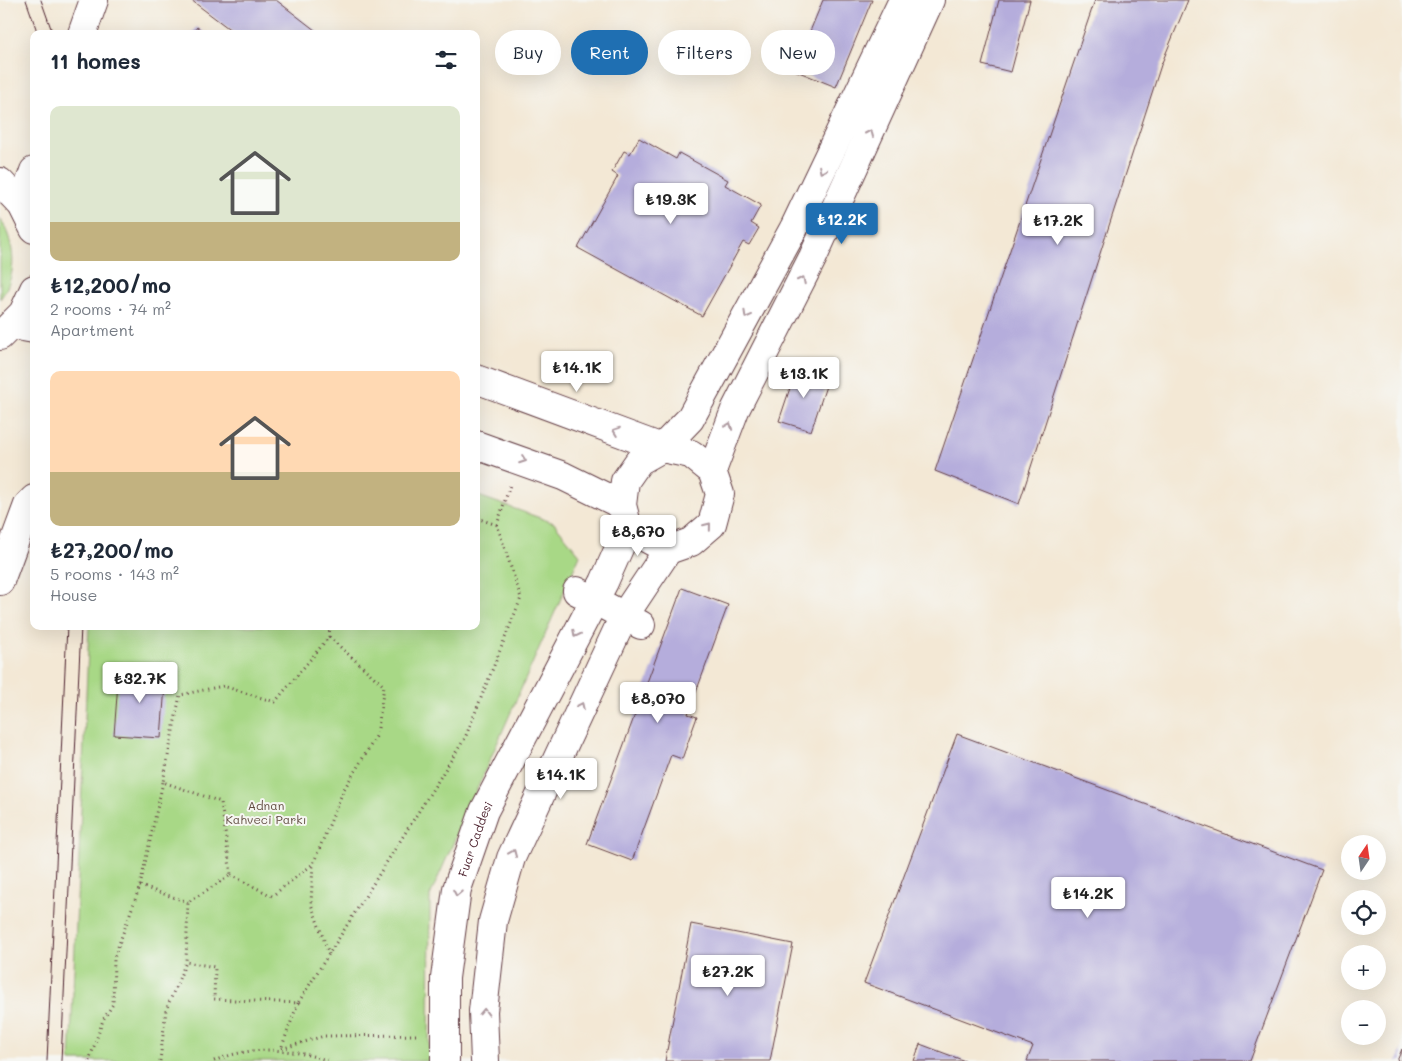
<!DOCTYPE html>
<meta charset="utf-8">
<style>
body{margin:0;font-family:Mali,sans-serif;background:#f2f2f3;color:#1f2937;height:100vh;display:flex;flex-direction:column;font-size:19px;white-space:nowrap}
*{box-sizing:border-box;margin:0}
p{font-size:16px;color:#747a83}
.icon{flex:none;width:28px;height:28px;fill:none;stroke:currentColor;stroke-width:2;stroke-linecap:round;stroke-linejoin:round}
.map{position:relative;flex:1;overflow:hidden}
.sheet{position:absolute;left:30px;top:30px;width:450px;height:600px;display:flex;flex-direction:column;background:#fff;border-radius:10px;box-shadow:0 5px 20px #0002}
.sheet>*{flex:none}
.guide{position:absolute;left:495px;top:30px;width:475px;height:45px;display:flex;gap:10px}
.needle{width:32px;rotate:13deg}
.fabs{position:absolute;left:1341px;top:835px;display:grid;gap:10px}
.fabs a{display:grid;place-items:center;width:45px;height:45px;border-radius:50%;background:#fff;box-shadow:0 5px 20px #0002;font-size:25px}
.price{position:absolute;translate:-50% -42px;padding:0 11px;border-radius:5px;background:#fff;color:#222;font-size:16px;line-height:32px;filter:drop-shadow(0 1px 2px #0008)}
.price::after{content:'';position:absolute;left:50%;top:30px;width:15px;height:11px;margin-left:-8px;background:inherit;clip-path:polygon(0 0,100% 0,50% 100%)}
.price.selected{background:#1f6fb2;color:#fff}
ul{padding:0;list-style:none}
li{display:grid;align-content:center;gap:10px;height:265px;padding:0 20px}
li span{display:grid;place-items:center;height:155px;border-radius:10px;color:#555}
li>.icon{margin-inline-start:auto}
span .icon{width:90px;height:90px;fill:#fffc;stroke-width:1}
li b{font-size:21px}
h2{display:flex;justify-content:space-between;align-items:center;height:60px;padding:0 20px;font-size:21px}
.chip{padding:0 18px;border-radius:22px;background:#fff;box-shadow:0 5px 20px #0002;font-size:18px;line-height:45px}
.chip.selected{background:#1f6fb2;color:#fff}
.map>svg:first-child{display:block}
.green{fill:#a8d886;stroke:#797c58}
.building{fill:#b5addc}
.lines{fill:none;stroke-linecap:round;stroke-linejoin:round}
.minor-casing{stroke:#633d44;stroke-width:30}
.major-casing{stroke:#633d44;stroke-width:30}
.path{stroke:#633d44;stroke-width:3;stroke-dasharray:1 4;stroke-linecap:butt}
.minor{stroke:#fff;stroke-width:28}
.major{stroke:#fff;stroke-width:28}
.tram{stroke:#4a1f2b;stroke-width:1}
.oneway{stroke:#ae9aa0}
.labels{text-anchor:middle;dominant-baseline:central;stroke-width:4;stroke-linejoin:round;paint-order:stroke}
.park-label{font-size:12px;fill:#624d42;stroke:#f6f6f2}
.street-label{font-size:12px;fill:#4a1f2b;stroke:#f6f6f2}
</style>
<div class="map">
<svg width="1402" height="1061" viewBox="0 0 1402 1061">
<rect width="100%" height="100%" fill="#f6f6f2"/>
<filter id="ink" filterUnits="userSpaceOnUse"><feTurbulence type="fractalNoise" baseFrequency=".02" numOctaves="2"/><feDisplacementMap in="SourceGraphic" scale="10" xChannelSelector="R" yChannelSelector="G"/><feConvolveMatrix kernelMatrix="1 2 1 2 8 2 1 2 1" color-interpolation-filters="sRGB"/></filter>
<filter id="wash" filterUnits="userSpaceOnUse"><feTurbulence type="fractalNoise" baseFrequency=".0096" numOctaves="4" result="noise"/><feDisplacementMap in="SourceGraphic" scale="20" xChannelSelector="R" yChannelSelector="G"/><feGaussianBlur stdDeviation="1.12" result="paint"/><feColorMatrix in="noise" values="0 0 0 0 0 0 0 0 0 0 0 0 0 0 0 0 0 1.4 0 .05"/><feComposite in="paint" operator="in"/></filter>
<g filter="url(#wash)">
<rect width="100%" height="100%" fill="#f3e8d5"/>
<g class="green">
<path d="M0 218C15 243 19 274 0 299Z"/>
<polygon points="476,495 554,523 580,555 430,896 429,1061 70,1061 89,626 476,626"/>
</g>
<g id="blocks">
<g class="building">
<polygon points="191,0 276,0 320,34 236,34"/>
<polygon points="823,0 872,0 836,87 794,70"/>
<polygon points="999,0 1030,0 1011,72 982,65"/>
<polygon points="1095,0 1188,0 1161,65 1019,504 935,471"/>
<polygon points="197,27 207,34 192,34"/>
<polygon points="639,138 676,159 679,153 728,180 725,185 761,205 751,223 759,228 749,245 743,242 702,316 578,248 618,176 612,172 624,151 630,154"/>
<polygon points="797,367 829,377 811,431 779,421"/>
<polygon points="682,588 728,605 688,714 697,717 682,759 671,755 632,861 587,844"/>
<polygon points="119,669 166,673 161,738 114,735"/>
<polygon points="957,734 1322,870 1250,1061 1027,1061 1033,1046 864,983"/>
<polygon points="691,924 793,944 770,1061 665,1061"/>
<polygon points="920,1044 965,1061 914,1061"/>
<polygon points="1402,1049 1402,1061 1397,1061"/>
</g>
</g>
</g>
<g filter="url(#ink)">
<use href="#blocks" fill-opacity="0" stroke="#633d44" stroke-width="1"/>
<g class="lines">
<g class="minor-casing">
<g id="minor">
<polyline points="12,325 34,329"/>
<polyline points="476,379 662,448 691,454 712,471 720,494 712,524 691,542 668,550 628,528 622,505 625,481 639,461 662,448 690,419 794,228 903,0"/>
<polyline points="476,445 563,476 622,505"/>
<polyline points="712,471 735,410 813,257 930,0"/>
<polyline points="0,581 28,505 34,499"/>
<polyline points="577,591 641,625"/>
</g>
</g>
<g class="major-casing">
<g id="major">
<polyline points="82,34 94,0"/>
<polyline points="0,182 22,205 34,229"/>
<polyline points="22,205 34,171"/>
<polyline points="0,336 23,313 34,289"/>
<path id="s1" d="M445 1061V978L457 889 484 811 604 582 628 528"/>
<polyline points="485,1061 483,1011 493,921 511,858 624,616 668,550"/>
</g>
</g>
<g class="path">
<polyline points="497,525 510,485"/>
<polyline points="330,626 329,637 275,702 223,686 180,695 163,782 221,802 231,875 188,902 186,962 215,967 214,999 298,1003 465,738 521,598 497,525 476,518"/>
<polyline points="329,637 384,686 377,735 344,789 313,864 311,904 329,954"/>
<polyline points="231,875 272,896 313,864"/>
<polyline points="140,886 188,902"/>
<polyline points="298,1003 281,1049 324,1036 419,1035"/>
<polyline points="89,1061 103,1020 113,1004 114,958 140,886 163,782"/>
<polyline points="160,1061 166,1010 186,962"/>
<path d="M214 1061C252 1045 290 1048 329 1061"/>
</g>
<use href="#minor" class="minor"/>
<use href="#major" class="major"/>
<g class="tram">
<polyline points="26,0 38,34"/>
<polyline points="41,0 53,34"/>
<polyline points="47,1061 67,626"/>
<polyline points="61,1061 81,626"/>
</g>
</g>
<defs><path id="oneway-chevron" d="M-2-3.5L2.5 0L-2 3.5" fill="none" stroke-width="1.6" stroke-linecap="round" stroke-linejoin="round" transform="scale(1.25)"/></defs>
<g class="oneway">
<use href="#oneway-chevron" transform="translate(870 133) rotate(-66)"/>
<use href="#oneway-chevron" transform="translate(822 170) rotate(116)"/>
<use href="#oneway-chevron" transform="translate(802 280) rotate(-63)"/>
<use href="#oneway-chevron" transform="translate(747 315) rotate(119)"/>
<use href="#oneway-chevron" transform="translate(729 426) rotate(-69)"/>
<use href="#oneway-chevron" transform="translate(616 431) rotate(-159)"/>
<use href="#oneway-chevron" transform="translate(523 460) rotate(20)"/>
<use href="#oneway-chevron" transform="translate(708 526) rotate(-51)"/>
<use href="#oneway-chevron" transform="translate(576 634) rotate(117)"/>
<use href="#oneway-chevron" transform="translate(581 706) rotate(-65)"/>
<use href="#oneway-chevron" transform="translate(513 853) rotate(-67)"/>
<use href="#oneway-chevron" transform="translate(457 893) rotate(101)"/>
<use href="#oneway-chevron" transform="translate(484 1012) rotate(-88)"/>
</g>
</g>
<g class="labels">
<g class="park-label">
<text x="266" y="805">Adnan<tspan x="266" dy="14">Kahveci Parkı</tspan></text>
</g>
<g class="street-label">
<text stroke="none"><textPath href="#s1" startOffset="226">Fuar Caddesi</textPath></text>
</g>
</g>
</svg>
<div class="fabs">
<a><svg class="needle" viewBox="-14 -14 28 28"><path d="M0-13l5 13h-10z" fill="#e53935"/><path d="M0 13l5-13h-10z" fill="#747a83"/></svg></a>
<a><svg class="icon" aria-label="locate" viewBox="0 0 24 24"><circle cx="12" cy="12" r="6"/><path d="M12 2v4M12 18v4M2 12h4M18 12h4"/></svg></a>
<a>+</a>
<a>−</a>
</div>
<b class="price" style="left:671px;top:225px">₺19.3K</b>
<b class="price selected" style="left:842px;top:245px">₺12.2K</b>
<b class="price" style="left:1058px;top:246px">₺17.2K</b>
<b class="price" style="left:577px;top:393px">₺14.1K</b>
<b class="price" style="left:804px;top:399px">₺13.1K</b>
<b class="price" style="left:638px;top:557px">₺8,670</b>
<b class="price" style="left:140px;top:704px">₺32.7K</b>
<b class="price" style="left:658px;top:724px">₺8,070</b>
<b class="price" style="left:561px;top:800px">₺14.1K</b>
<b class="price" style="left:1088px;top:919px">₺14.2K</b>
<b class="price" style="left:728px;top:997px">₺27.2K</b>
<div class="guide">
<a class="chip">Buy</a>
<a class="chip selected">Rent</a>
<a class="chip">Filters</a>
<a class="chip">New</a>
</div>
<section class="sheet">
<h2>11 homes<svg class="icon" aria-label="filters" viewBox="0 0 24 24"><path d="M4 7h16M4 17h16"/><circle cx="9" cy="7" r="2"/><circle cx="15" cy="17" r="2"/></svg></h2>
<ul>
<li><span style="background:linear-gradient(#dfe7d0 75%,#c2b280 0)"><svg class="icon" aria-label="home" viewBox="0 0 24 24"><path d="M3 11l9-7 9 7M6 9v11h12V9"/></svg></span><div><b>₺12,200/mo</b><p>2 rooms · 74 m²</p><p>Apartment</p></div></li>
<li><span style="background:linear-gradient(#ffd9b3 65%,#c2b280 0)"><svg class="icon" aria-label="home" viewBox="0 0 24 24"><path d="M3 11l9-7 9 7M6 9v11h12V9"/></svg></span><div><b>₺27,200/mo</b><p>5 rooms · 143 m²</p><p>House</p></div></li>
</ul>
</section>
</div>
